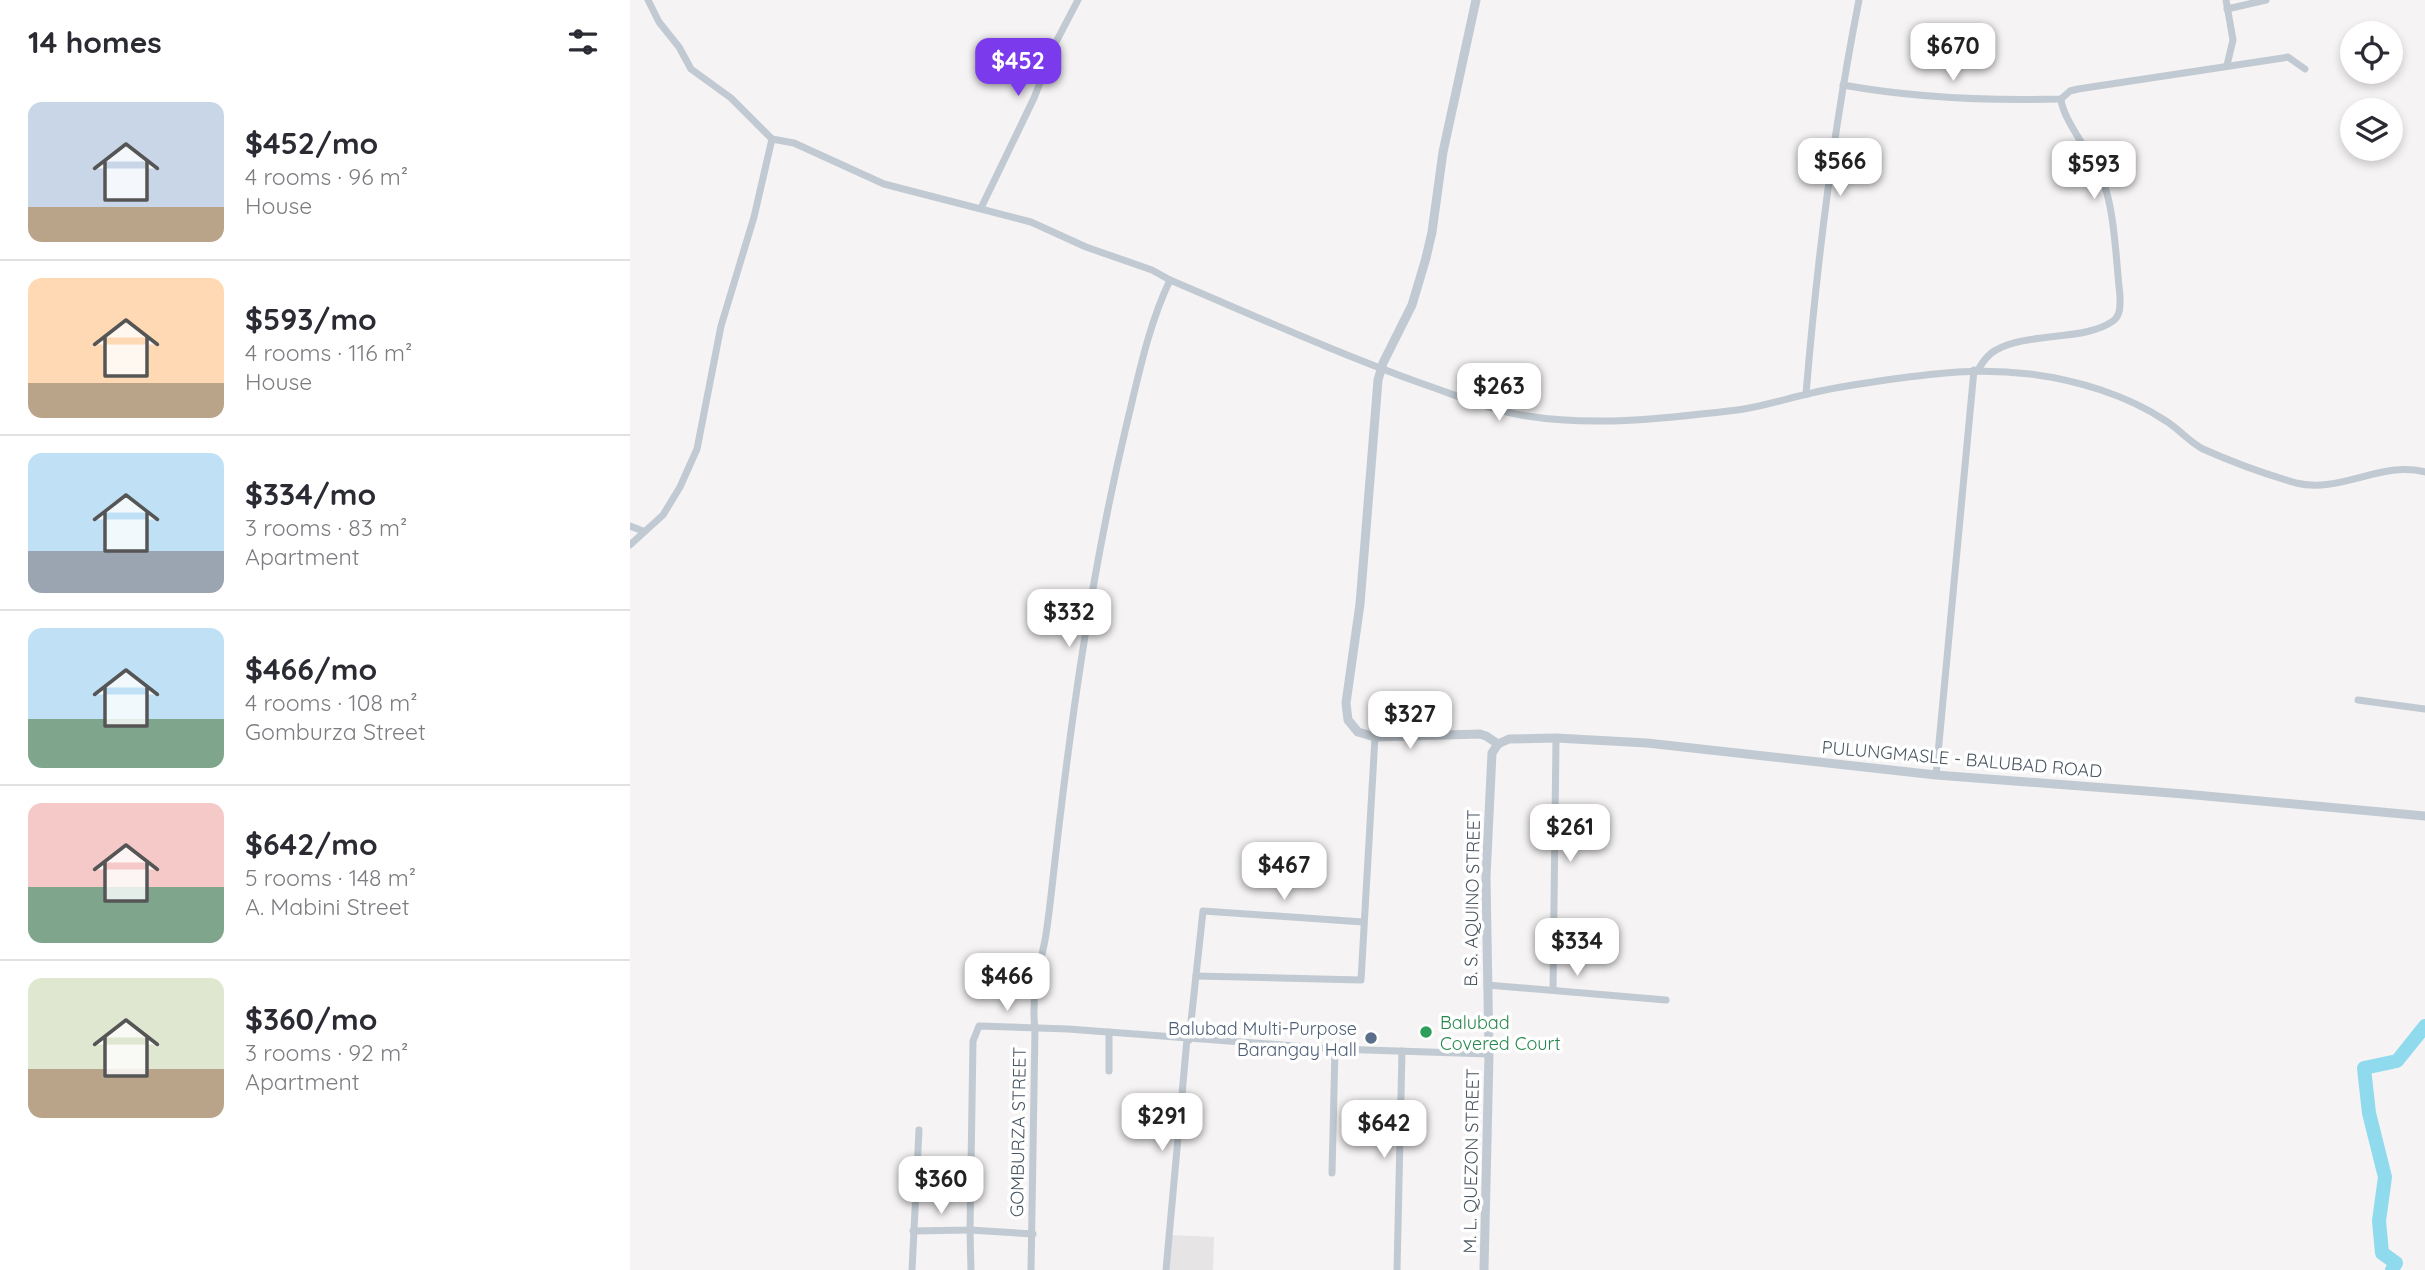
<!DOCTYPE html>
<meta charset="utf-8">
<style>
body{margin:0;font-family:Quicksand,sans-serif;background:#f2f2f3;color:#2b2b33;height:100vh;display:flex;flex-direction:column;font-size:26px;white-space:nowrap}
*{box-sizing:border-box;margin:0}
p{font-size:23px;color:#7c7c81}
.icon{flex:none;width:38px;height:38px;fill:none;stroke:currentColor;stroke-width:2;stroke-linecap:round;stroke-linejoin:round}
.map{position:relative;flex:1;overflow:hidden}
.details{display:flex;flex-direction:column;background:#fff;width:630px}
.details>*{flex:none}
.tools{position:absolute;left:1710px;top:21px;display:grid;gap:14px}
.tools a{display:grid;place-items:center;width:63px;height:63px;border-radius:50%;background:#fff;box-shadow:0 4px 10px #0003;font-size:35px}
.price{position:absolute;translate:-50% -60px;padding:0 16px;border-radius:14px;background:#fff;color:#222;font-size:23px;line-height:46px;filter:drop-shadow(0 2px 4px #0008)}
.price::after{content:'';position:absolute;left:50%;top:42px;width:21px;height:16px;margin-left:-10px;background:inherit;clip-path:polygon(0 0,100% 0,50% 100%)}
.price.on{background:#7c3aed;color:#fff}
ul{padding:0;list-style:none}
li{display:flex;align-items:center;gap:21px;height:175px;padding:0 28px}
li+li{border-top:2px solid #e1e1e2}
li span{display:grid;place-items:center;flex:none;width:196px;height:140px;border-radius:14px;color:#555}
li>.icon{margin-inline-start:auto}
span .icon{width:84px;height:84px;fill:#fffc;stroke-width:1}
li b{font-size:30px}
h2{display:flex;justify-content:space-between;align-items:center;height:84px;padding:0 28px;font-size:30px}
main{display:flex;flex:1;min-height:0}
.map>svg:first-child{display:block}
.education{fill:#e6e4e5}
.lines{fill:none;stroke-linecap:round;stroke-linejoin:round}
.river{stroke:#90daee;stroke-width:14}
.minor{stroke:#c1cad2;stroke-width:7}
.tertiary{stroke:#c1cad2;stroke-width:9}
.leisure-dot{fill:#2e9e5b;stroke:#fff;stroke-width:2.5}
.service-dot{fill:#5c6f8a;stroke:#fff;stroke-width:2.5}
.labels{text-anchor:middle;dominant-baseline:central;stroke-width:7;stroke-linejoin:round;paint-order:stroke}
.street-label{font-size:18px;fill:#4a5661;stroke:#fff}
.leisure-label{font-size:18px;fill:#27864d;stroke:#fff;text-anchor:start}
.service-label{font-size:18px;fill:#4e5e75;stroke:#fff;text-anchor:end}
</style>
<main>
<section class="details">
<h2>14 homes<svg class="icon" aria-label="filters" viewBox="0 0 24 24"><path d="M4 7h16M4 17h16"/><circle cx="9" cy="7" r="2"/><circle cx="15" cy="17" r="2"/></svg></h2>
<ul>
<li><span style="background:linear-gradient(#c9d6e8 75%,#b9a48a 0)"><svg class="icon" aria-label="home" viewBox="0 0 24 24"><path d="M3 11l9-7 9 7M6 9v11h12V9"/></svg></span><div><b>$452/mo</b><p>4 rooms · 96 m²</p><p>House</p></div></li>
<li><span style="background:linear-gradient(#ffd9b3 75%,#b9a48a 0)"><svg class="icon" aria-label="home" viewBox="0 0 24 24"><path d="M3 11l9-7 9 7M6 9v11h12V9"/></svg></span><div><b>$593/mo</b><p>4 rooms · 116 m²</p><p>House</p></div></li>
<li><span style="background:linear-gradient(#bfe0f5 70%,#9aa5b1 0)"><svg class="icon" aria-label="home" viewBox="0 0 24 24"><path d="M3 11l9-7 9 7M6 9v11h12V9"/></svg></span><div><b>$334/mo</b><p>3 rooms · 83 m²</p><p>Apartment</p></div></li>
<li><span style="background:linear-gradient(#bfe0f5 65%,#7fa58c 0)"><svg class="icon" aria-label="home" viewBox="0 0 24 24"><path d="M3 11l9-7 9 7M6 9v11h12V9"/></svg></span><div><b>$466/mo</b><p>4 rooms · 108 m²</p><p>Gomburza Street</p></div></li>
<li><span style="background:linear-gradient(#f6c9c9 60%,#7fa58c 0)"><svg class="icon" aria-label="home" viewBox="0 0 24 24"><path d="M3 11l9-7 9 7M6 9v11h12V9"/></svg></span><div><b>$642/mo</b><p>5 rooms · 148 m²</p><p>A. Mabini Street</p></div></li>
<li><span style="background:linear-gradient(#dfe7d0 65%,#b9a48a 0)"><svg class="icon" aria-label="home" viewBox="0 0 24 24"><path d="M3 11l9-7 9 7M6 9v11h12V9"/></svg></span><div><b>$360/mo</b><p>3 rooms · 92 m²</p><p>Apartment</p></div></li>
</ul>
</section>
<div class="map">
<svg width="1795" height="1270" viewBox="0 0 1795 1270">
<rect width="100%" height="100%" fill="#f5f3f3"/>
<polygon class="education" points="540,1235 584,1237 583,1270 537,1270"/>
<g class="lines">
<polyline class="river" points="1762,1270 1766,1263 1752,1253 1749,1221 1755,1177 1739,1113 1734,1068 1767,1061 1795,1026"/>
<g class="minor">
<path d="M18 0 29 22 49 47 61 69 101 98 142 139 164 143 254 184 401 222 456 247 522 270 540 280C625 316 709 354 796 385 828 396 863 411 897 416 966 427 1039 418 1107 410 1132 407 1154 399 1178 394 1203 387 1230 384 1256 380 1309 373 1346 368 1400 374 1447 380 1497 395 1536 421 1549 429 1559 442 1573 449 1602 462 1635 474 1666 483 1710 494 1752 460 1795 472"/>
<polyline points="1596,0 1603,40 1597,65"/>
<polyline points="1597,9 1636,0"/>
<path d="M1213 85C1285 98 1358 101 1431 99L1440 91 1448 89 1653 58 1658 57 1675 69"/>
<polyline points="351,208 404,98 425,44 448,0"/>
<path d="M1348 370C1352 363 1358 354 1366 350 1398 332 1456 341 1483 321 1491 315 1490 305 1490 296 1486 262 1485 212 1473 181 1465 159 1432 119 1431 99"/>
<path d="M1176 394C1187 262 1203 131 1229 0"/>
<polyline points="0,526 13,531"/>
<polyline points="0,545 33,515 50,487 67,449 91,326 124,217 142,139"/>
<polyline points="1728,700 1795,709"/>
<polyline points="1306,775 1344,370"/>
<polyline points="566,976 731,980 745,737"/>
<polyline points="857,985 1036,1000"/>
<polyline points="923,990 926,738"/>
<polyline points="559,1040 573,911 733,922"/>
<polyline points="479,1071 479,1032"/>
<polyline points="702,1173 705,1049"/>
<polyline points="283,1231 340,1230 343,1041 349,1026 438,1029 705,1049 859,1054"/>
<polyline points="282,1270 289,1130"/>
<polyline points="341,1270 340,1230 403,1234"/>
<path d="M401 1270 405 1029C401 997 409 970 415 940 418 923 420 905 422 887 439 733 460 578 496 427 508 378 518 326 540 280"/>
<polyline points="536,1270 557,1039"/>
<polyline points="767,1270 772,1051"/>
</g>
<g class="tertiary">
<polyline points="846,0 813,152 802,232 796,258 782,305 753,363 748,380 730,604 716,703 718,720 728,732 745,737 850,734 856,736 868,744"/>
<polyline points="868,744 879,739 926,738 1017,743 1306,775 1554,794 1795,816"/>
<polyline points="854,1270 859,1054 856,877 862,753 868,744"/>
</g>
</g>
<circle class="leisure-dot" cx="796" cy="1032" r="7"/>
<circle class="service-dot" cx="741" cy="1038" r="7"/>
<g class="labels">
<g class="street-label">
<text transform="translate(1332 759) rotate(5)">PULUNGMASLE - BALUBAD ROAD</text>
<text transform="translate(842 898) rotate(-89)">B. S. AQUINO STREET</text>
<text transform="translate(388 1132) rotate(-89)">GOMBURZA STREET</text>
<text transform="translate(841 1161) rotate(-89)">M. L. QUEZON STREET</text>
</g>
<g class="leisure-label">
<text x="810" y="1022">Balubad<tspan x="810" dy="21">Covered Court</tspan></text>
</g>
<g class="service-label">
<text x="727" y="1028">Balubad Multi-Purpose<tspan x="727" dy="21">Barangay Hall</tspan></text>
</g>
</g>
</svg>
<div class="tools">
<a><svg class="icon" aria-label="locate" viewBox="0 0 24 24"><circle cx="12" cy="12" r="6"/><path d="M12 2v4M12 18v4M2 12h4M18 12h4"/></svg></a>
<a><svg class="icon" aria-label="layers" viewBox="0 0 24 24"><path d="M12 4l9 5-9 5-9-5zM3 14l9 5 9-5"/></svg></a>
</div>
<b class="price" style="left:1323px;top:83px">$670</b>
<b class="price on" style="left:388px;top:98px">$452</b>
<b class="price" style="left:1210px;top:198px">$566</b>
<b class="price" style="left:1464px;top:201px">$593</b>
<b class="price" style="left:869px;top:423px">$263</b>
<b class="price" style="left:439px;top:649px">$332</b>
<b class="price" style="left:780px;top:751px">$327</b>
<b class="price" style="left:940px;top:864px">$261</b>
<b class="price" style="left:654px;top:902px">$467</b>
<b class="price" style="left:947px;top:978px">$334</b>
<b class="price" style="left:377px;top:1013px">$466</b>
<b class="price" style="left:532px;top:1153px">$291</b>
<b class="price" style="left:754px;top:1160px">$642</b>
<b class="price" style="left:311px;top:1216px">$360</b>
</div>
</main>
